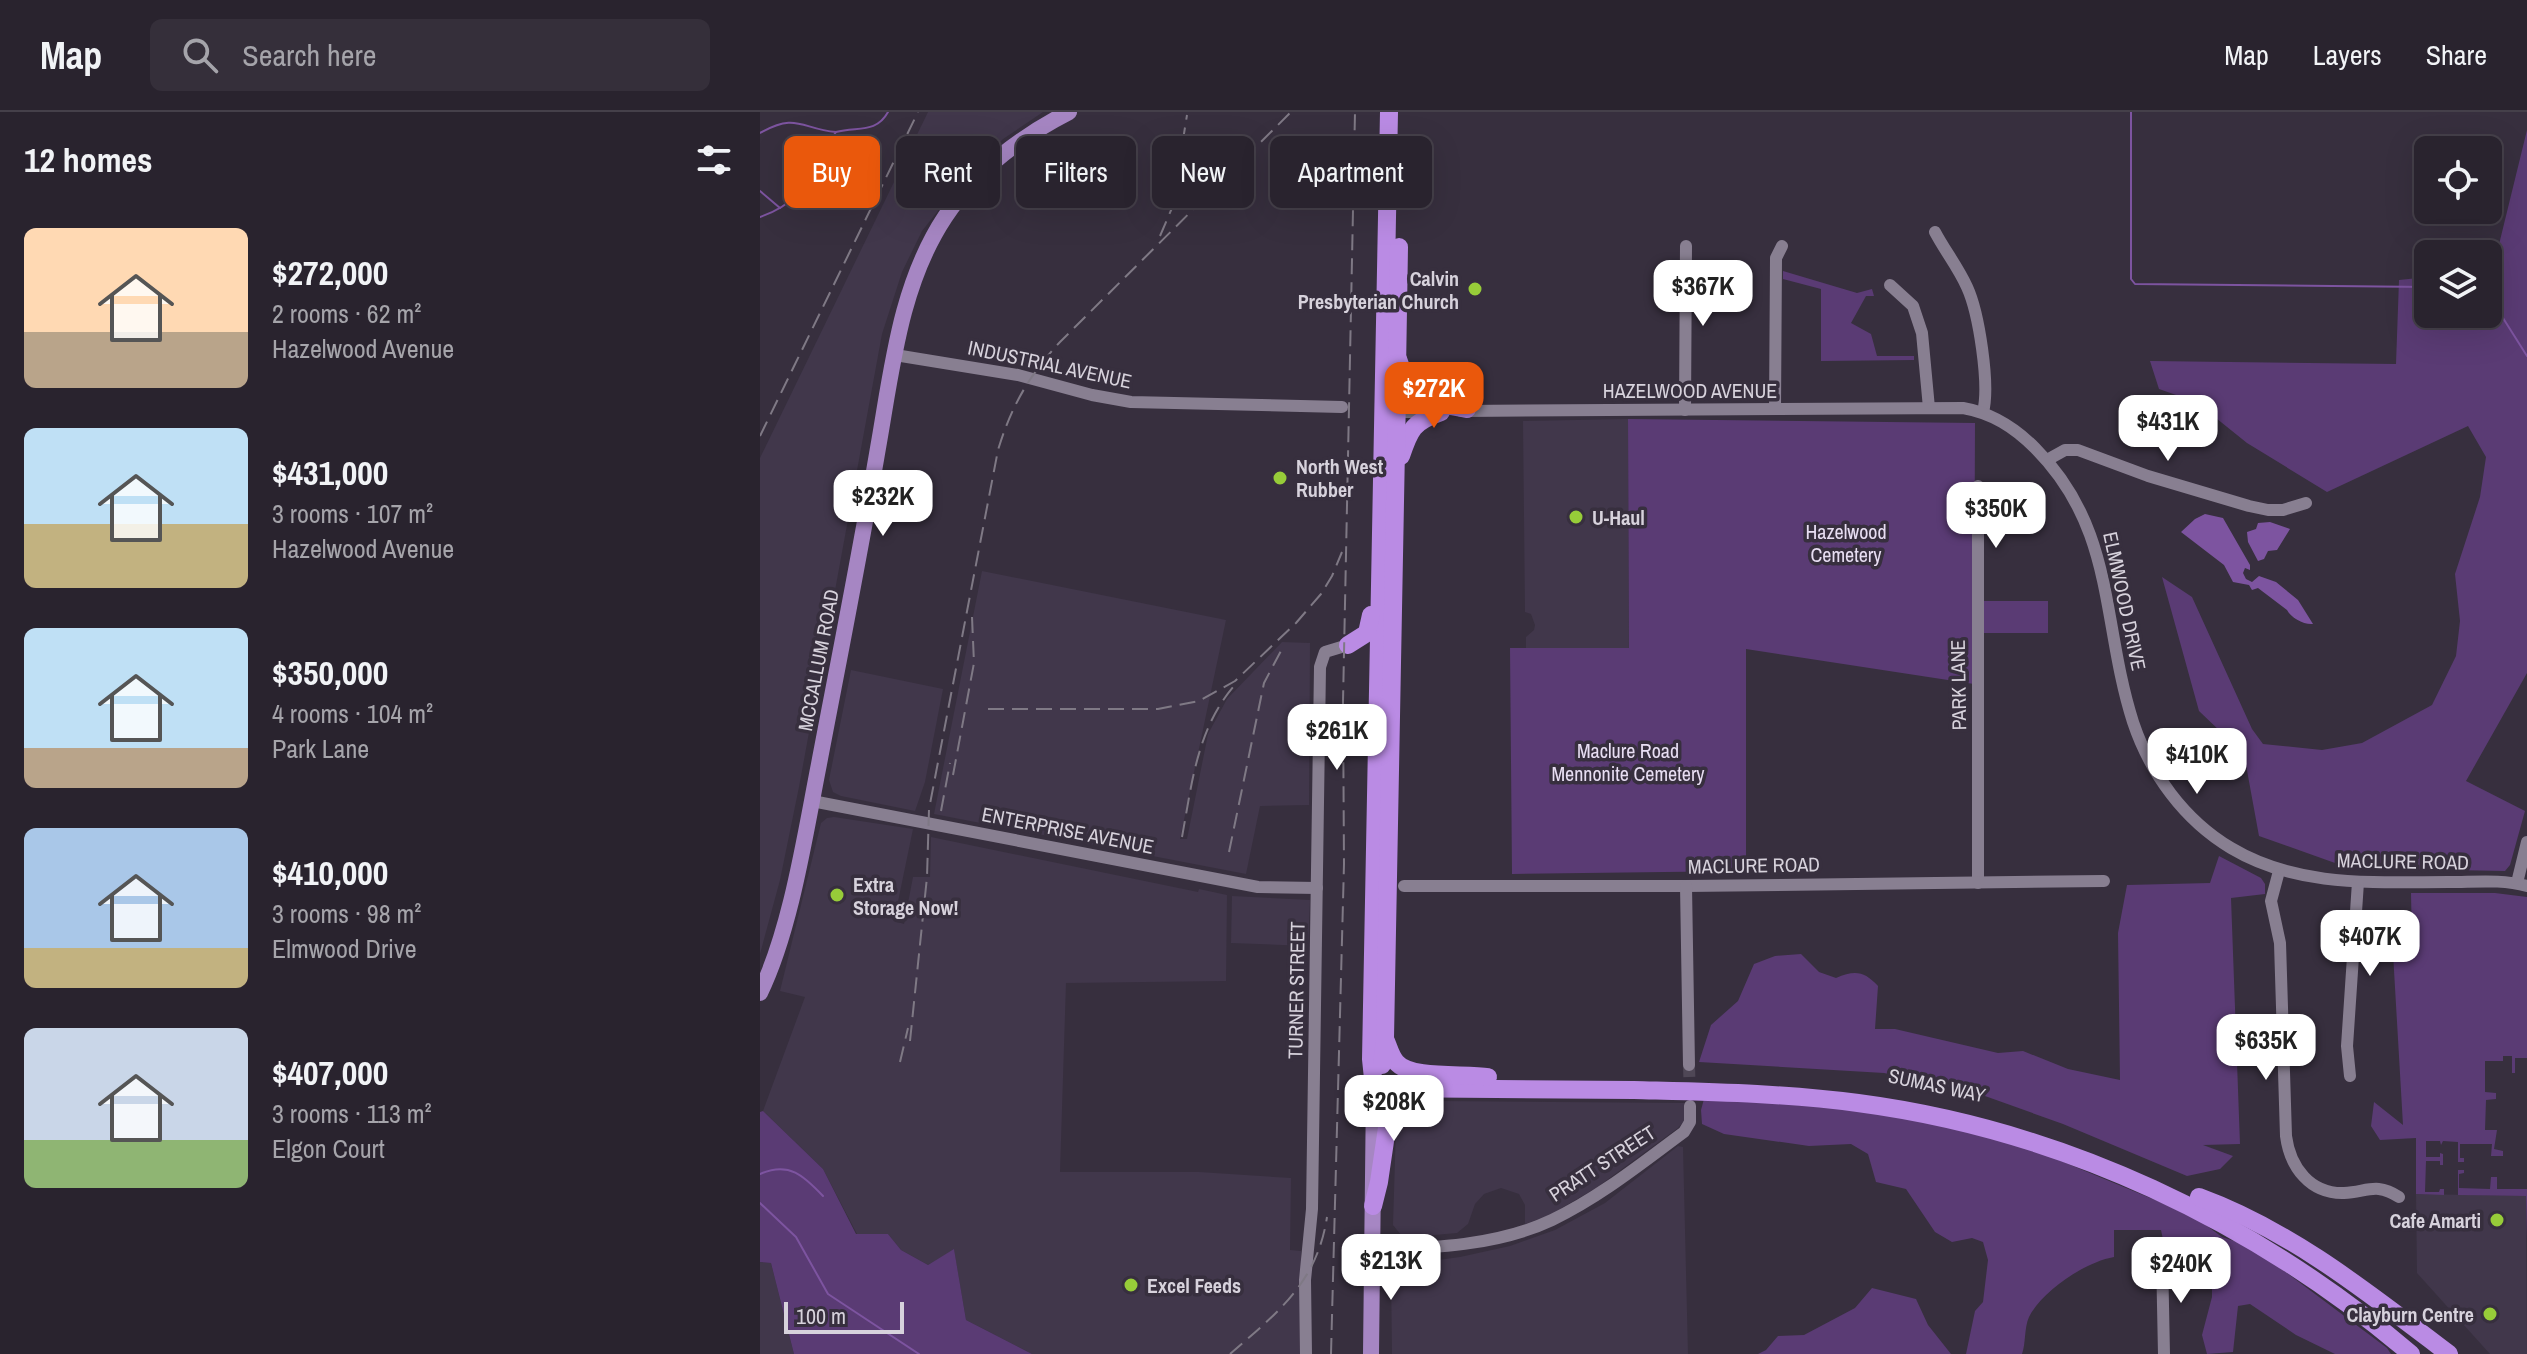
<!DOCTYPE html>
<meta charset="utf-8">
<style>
body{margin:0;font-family:"Archivo Narrow",sans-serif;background:#352f3a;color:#f1f3f6;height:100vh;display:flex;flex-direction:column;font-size:30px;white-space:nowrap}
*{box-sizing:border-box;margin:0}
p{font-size:26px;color:#a5a4aa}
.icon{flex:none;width:44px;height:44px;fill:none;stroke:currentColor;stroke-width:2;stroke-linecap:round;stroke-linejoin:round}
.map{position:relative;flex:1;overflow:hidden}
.drawer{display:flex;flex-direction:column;background:#29232e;width:760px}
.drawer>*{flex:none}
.top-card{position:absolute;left:24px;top:24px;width:760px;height:72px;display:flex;gap:16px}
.fabs{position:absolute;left:1654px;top:24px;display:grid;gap:16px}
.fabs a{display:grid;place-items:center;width:88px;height:88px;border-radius:12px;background:#29232e;box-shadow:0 8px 32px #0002,0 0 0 2px #45404a;font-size:40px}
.scale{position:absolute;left:24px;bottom:20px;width:120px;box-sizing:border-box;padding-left:8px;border:4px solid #d7d2dc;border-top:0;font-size:22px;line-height:28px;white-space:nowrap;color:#d7d2dc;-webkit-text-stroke:6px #372f3e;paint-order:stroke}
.price{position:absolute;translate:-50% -68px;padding:0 18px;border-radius:16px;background:#fff;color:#222;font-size:26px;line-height:52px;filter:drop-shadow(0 2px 4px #0008)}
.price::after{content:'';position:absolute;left:50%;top:48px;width:24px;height:18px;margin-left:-12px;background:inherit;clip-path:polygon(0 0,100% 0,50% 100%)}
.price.selected{background:#ea580c;color:#fff}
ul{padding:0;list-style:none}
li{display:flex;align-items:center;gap:24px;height:200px;padding:0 24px}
li span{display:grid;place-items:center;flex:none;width:224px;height:160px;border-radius:12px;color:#555}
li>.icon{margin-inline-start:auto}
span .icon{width:96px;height:96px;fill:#fffc;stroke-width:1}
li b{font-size:34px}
h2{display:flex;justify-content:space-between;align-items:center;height:96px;padding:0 24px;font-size:34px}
.pill{padding:0 28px;border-radius:12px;background:#29232e;box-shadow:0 8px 32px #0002,0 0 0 2px #45404a;font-size:28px;line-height:72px}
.pill.selected{background:#ea580c;color:#fff}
header{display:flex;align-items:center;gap:48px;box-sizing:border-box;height:112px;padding:0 40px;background:#29232e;border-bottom:2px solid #45404a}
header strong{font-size:38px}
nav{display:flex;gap:44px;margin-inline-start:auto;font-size:28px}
.search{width:560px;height:72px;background:#352f3a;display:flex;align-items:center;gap:20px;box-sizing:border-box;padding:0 28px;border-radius:12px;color:#a5a4aa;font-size:30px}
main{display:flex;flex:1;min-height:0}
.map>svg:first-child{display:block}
.built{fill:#41374b}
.green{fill:#5a3b74}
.water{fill:#7d54a0}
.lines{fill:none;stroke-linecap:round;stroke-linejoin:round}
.stream{stroke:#7d54a0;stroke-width:2}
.minor-tunnel{stroke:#4f4756;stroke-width:12;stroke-dasharray:12 6;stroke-linecap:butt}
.minor{stroke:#887f91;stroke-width:12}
.major{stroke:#a686c3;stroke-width:16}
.highway{stroke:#ba8be4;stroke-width:18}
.rail{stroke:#7f7985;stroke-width:2;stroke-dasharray:16 8;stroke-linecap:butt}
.poi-dot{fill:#97cc39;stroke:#372f3e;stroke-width:3}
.labels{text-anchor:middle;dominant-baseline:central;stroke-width:7;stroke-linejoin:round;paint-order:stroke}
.poi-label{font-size:20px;font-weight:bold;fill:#d7d2dc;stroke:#372f3e;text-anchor:start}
.street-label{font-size:20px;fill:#d7d2dc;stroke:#372f3e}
.park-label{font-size:20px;fill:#e8def3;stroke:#372f3e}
</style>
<header>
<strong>Map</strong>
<div class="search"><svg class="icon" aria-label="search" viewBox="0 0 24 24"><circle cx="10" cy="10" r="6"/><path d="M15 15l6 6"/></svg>Search here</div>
<nav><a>Map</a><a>Layers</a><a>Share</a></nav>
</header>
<main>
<section class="drawer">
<h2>12 homes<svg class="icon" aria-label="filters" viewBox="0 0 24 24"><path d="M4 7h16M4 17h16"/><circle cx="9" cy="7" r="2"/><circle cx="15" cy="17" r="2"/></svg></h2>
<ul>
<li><span style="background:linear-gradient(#ffd9b3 65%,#b9a48a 0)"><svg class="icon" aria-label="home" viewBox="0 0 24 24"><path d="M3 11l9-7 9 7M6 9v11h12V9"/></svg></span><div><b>$272,000</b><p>2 rooms · 62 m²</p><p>Hazelwood Avenue</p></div></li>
<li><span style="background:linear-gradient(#bfe0f5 60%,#c2b280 0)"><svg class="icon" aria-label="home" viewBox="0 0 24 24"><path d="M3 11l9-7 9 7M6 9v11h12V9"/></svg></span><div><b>$431,000</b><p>3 rooms · 107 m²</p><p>Hazelwood Avenue</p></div></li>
<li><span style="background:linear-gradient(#bfe0f5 75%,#b9a48a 0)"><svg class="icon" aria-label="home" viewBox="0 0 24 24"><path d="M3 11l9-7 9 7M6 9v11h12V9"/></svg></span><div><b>$350,000</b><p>4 rooms · 104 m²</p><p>Park Lane</p></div></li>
<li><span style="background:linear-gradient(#a9c7e8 75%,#c2b280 0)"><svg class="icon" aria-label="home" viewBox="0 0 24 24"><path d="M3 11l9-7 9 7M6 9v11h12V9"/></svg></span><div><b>$410,000</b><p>3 rooms · 98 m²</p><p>Elmwood Drive</p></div></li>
<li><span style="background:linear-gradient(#c9d6e8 70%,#8fb573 0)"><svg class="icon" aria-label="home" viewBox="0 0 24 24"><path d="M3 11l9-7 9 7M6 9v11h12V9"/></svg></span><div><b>$407,000</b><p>3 rooms · 113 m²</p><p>Elgon Court</p></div></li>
</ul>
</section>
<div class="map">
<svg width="1767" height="1242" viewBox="0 0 1767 1242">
<rect width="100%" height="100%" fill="#372f3e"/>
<g class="built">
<polygon points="168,0 283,0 243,27 204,66 162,119 142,160 122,222 39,675 20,768 0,842 0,346"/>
<polygon points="868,307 869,537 766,536 766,525 774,518 775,513 771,502 765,500 763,309"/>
<polygon points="222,459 466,508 420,727 427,727 448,622 467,587 522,530 550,531 549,693 500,694 486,762 174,702"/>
<polygon points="91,558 183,577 165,670 155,699 81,684 73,680 69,668"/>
<polygon points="74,705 153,717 134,809 144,812 153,765 170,765 171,725 438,780 439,777 467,783 466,869 306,871 300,1060 439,1060 531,1066 530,1138 541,1139 541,1242 272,1242 206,1208 194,1138 168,1153 141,1138 128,1122 97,1122 63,1057 3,999 45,885 20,879 61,711 67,706"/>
<polygon points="472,784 550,788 548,834 471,831"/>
<polygon points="675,989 924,991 925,1008 918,1016 836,1076 788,1104 765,1112 765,1093 759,1082 741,1076 724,1082 715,1092 708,1112 697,1121 663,1124 641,1123 633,1113 636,1014 652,994"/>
<polygon points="918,1034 923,1035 928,1242 632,1242 631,1161 635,1154 700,1145 750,1134 795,1118 845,1091"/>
<polygon points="1656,1082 1766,1084 1767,1242 1730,1242 1657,1161"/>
<polygon points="0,1150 11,1151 34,1242 0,1242"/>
</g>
<g class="green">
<polygon points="1767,18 1767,561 1706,669 1765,699 1750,753 1745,759 1589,756 1499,724 1484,642 1439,599 1402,465 1432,485 1492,617 1503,632 1562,638 1602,631 1672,593 1696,544 1700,509 1695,462 1720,385 1726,345 1708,314 1567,380 1487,331 1436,290 1399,277 1390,249 1636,252 1639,168 1668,165 1668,202 1728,202 1728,158 1733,157"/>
<polygon points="1023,159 1097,181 1112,177 1114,184 1106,184 1091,211 1111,222 1117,244 1154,244 1154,248 1061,249 1061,177 1023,167"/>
<polygon points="868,307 1215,311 1214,572 986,537 986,759 752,762 750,536 869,536"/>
<rect x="1223" y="489" width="65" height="32"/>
<path d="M1459 744 1501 766 1505 772V782L1471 786 1480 1032 1443 1033 1473 1044 1460 1057 1427 1064 1303 1012 1211 979 1124 961 939 950 951 913 978 889 994 852 1015 844 1041 842 1059 860 1076 866C1095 858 1104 859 1118 874L1115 917H1135L1238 941 1263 939 1308 957 1360 968 1358 821 1367 773 1450 771Z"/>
<polygon points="1651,781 1735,781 1767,785 1767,946 1755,946 1755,961 1752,961 1752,944 1743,944 1743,949 1725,949 1725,980 1736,981 1736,987 1726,988 1725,1018 1737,1018 1734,1037 1743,1039 1743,1044 1731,1044 1732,1032 1700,1032 1700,1046 1704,1046 1704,1050 1698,1050 1698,1030 1683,1029 1681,1033 1680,1029 1666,1029 1666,1045 1680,1045 1680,1041 1683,1042 1683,1053 1680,1053 1680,1049 1666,1049 1665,1080 1679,1080 1680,1077 1684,1077 1684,1083 1656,1082 1656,1026 1620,1028 1611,1014 1614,990 1643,1013 1633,841 1652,832"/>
<path d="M944 987 1032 991 1148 1005 1272 1037 1400 1090 1439 1108 1462 1125 1480 1131 1511 1149 1627 1236 1631 1242H1575L1536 1223 1490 1192 1478 1194 1473 1240 1447 1242 1442 1223 1452 1185V1154L1405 1137 1401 1118H1354V1145C1325 1150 1282 1179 1269 1205 1264 1216 1266 1231 1262 1242H1206L1215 1199 1223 1190 1228 1148 1223 1130 1212 1126 1192 1130 1175 1120 1146 1077 1116 1070 1108 1042 1091 1032 1049 1034 964 1022 942 1012 941 998Z"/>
<polygon points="3,999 63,1057 96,1122 128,1122 141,1138 168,1153 194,1137 206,1208 272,1242 34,1242 11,1151 0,1150 0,1000"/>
<polygon points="1698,1058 1704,1058 1704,1061 1699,1062 1699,1076 1730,1077 1731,1065 1737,1065 1737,1077 1767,1077 1767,1127 1766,1084 1698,1083"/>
<polygon points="1112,1176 1156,1187 1168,1213 1191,1242 998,1242 1006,1238 1018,1224 1044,1223 1095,1196"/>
</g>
<g class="water">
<path d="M1445 402 1463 406 1490 453V458L1485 456 1483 461 1486 467 1492 470 1499 464 1516 470 1538 488 1553 512C1544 513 1531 506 1527 498L1498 476 1492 478 1489 473 1473 470 1464 453 1421 420 1435 407Z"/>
<polygon points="1510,410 1530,417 1517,438 1508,439 1504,447 1498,449 1488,430 1487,420 1496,417 1498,411"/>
</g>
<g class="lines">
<g class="stream">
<polyline points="1371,0 1371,167 1375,172 1668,175"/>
<path d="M0 21C37 0 41 17 76 20"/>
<polyline points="0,79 20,96"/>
<path d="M0 105C51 87 48 58 76 20 97 14 116 22 128 0"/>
<polyline points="1728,180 1738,188 1743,206 1767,244"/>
<path d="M0 1062C29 1049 44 1064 63 1084"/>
<polyline points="0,1091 36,1125 68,1182 159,1242"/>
</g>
<polyline class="minor-tunnel" points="929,953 930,987"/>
<g class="minor">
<path d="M1175 120C1185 139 1198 155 1207 175 1219 201 1230 273 1223 300"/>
<polyline points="1130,173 1153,194 1162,221 1169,296"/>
<polyline points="135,243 258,263 332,283 371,290 582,295"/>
<polyline points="1015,297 1016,146 1022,134"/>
<polyline points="925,298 926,134"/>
<path d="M701 299 1203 296C1232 301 1254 315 1275 336 1356 417 1341 510 1373 610 1390 661 1424 708 1471 736 1538 776 1614 770 1689 770 1715 770 1742 767 1767 774"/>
<polyline points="636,300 671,300"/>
<polyline points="1287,348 1305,338 1318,338 1388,364 1489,394 1508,398 1523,398 1546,391"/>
<polyline points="52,689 498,775 557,776"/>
<path d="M1519 759 1511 789 1520 831 1526 1024C1530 1055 1550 1082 1584 1081 1607 1080 1616 1070 1639 1085"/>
<polyline points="1218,771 1218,374"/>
<polyline points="1757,771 1767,730"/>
<polyline points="644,774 926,774 1344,769"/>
<polyline points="926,774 929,953"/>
<polyline points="1590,964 1587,934 1598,770"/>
<path d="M612 1138C672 1136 737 1134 792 1108 840 1085 882 1051 924 1020L930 1010V994"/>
<polyline points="1402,1144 1404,1242"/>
<polyline points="546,1242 545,1168 552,1097 560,555 565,540 588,533"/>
</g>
<g class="major">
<path d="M0 881C31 817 45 723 59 652 79 547 100 442 118 336 132 257 140 173 185 105 216 58 260 25 309 0"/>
<polyline points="611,1242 614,976"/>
</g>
<g class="highway">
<path d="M629 0 611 947 614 976C701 976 788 977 874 978 949 980 1023 981 1098 991 1303 1018 1494 1109 1651 1242"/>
<path d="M638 247C658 305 658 285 707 297"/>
<polyline points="637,258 639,135"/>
<path d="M641 344C650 317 653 310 681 300"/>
<polyline points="588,533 607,521 611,503"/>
<path d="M625 927C629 935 630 943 636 950 651 968 705 961 728 965"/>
<polyline points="622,953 625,926 637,283"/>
<path d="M1439 1085C1532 1119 1611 1183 1689 1242"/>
<polyline points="613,1094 619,1070 629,1002 640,990 653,982 665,979"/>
</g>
<g class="rail">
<polyline points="400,124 412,96 427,3"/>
<polyline points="0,324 158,0"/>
<polyline points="228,597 398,597 439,589 475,569 536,511 561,482 572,464 582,440"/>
<polyline points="193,663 214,551 212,505"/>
<polyline points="181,699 190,651"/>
<path d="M422 725C432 671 437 617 474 574"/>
<polyline points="469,740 504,571 523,535"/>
<path d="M150 929 167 765 169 697 238 338C251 295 269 263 300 230L531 0"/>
<polyline points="140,950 148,916"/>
<path d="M470 1242C517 1201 557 1171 567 1105"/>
<polyline points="571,1242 584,752 583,590 595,0"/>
</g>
</g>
<g class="poi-dot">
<circle cx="715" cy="177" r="8"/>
<circle cx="520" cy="366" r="8"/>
<circle cx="816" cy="405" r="8"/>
<circle cx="77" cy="783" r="8"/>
<circle cx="1737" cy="1108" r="8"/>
<circle cx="371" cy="1173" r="8"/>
<circle cx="1730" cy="1202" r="8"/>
</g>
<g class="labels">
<g class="poi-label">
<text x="699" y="166" text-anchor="end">Calvin<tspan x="699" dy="23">Presbyterian Church</tspan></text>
<text x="536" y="354">North West<tspan x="536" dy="23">Rubber</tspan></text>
<text x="832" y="405">U-Haul</text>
<text x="93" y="772">Extra<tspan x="93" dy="23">Storage Now!</tspan></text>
<text x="1721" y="1108" text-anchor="end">Cafe Amarti</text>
<text x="387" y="1173">Excel Feeds</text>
<text x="1714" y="1202" text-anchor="end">Clayburn Centre</text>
</g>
<g class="street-label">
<text transform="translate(290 252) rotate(12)">INDUSTRIAL AVENUE</text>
<text x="930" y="278">HAZELWOOD AVENUE</text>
<text transform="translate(1365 489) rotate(78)">ELMWOOD DRIVE</text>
<text transform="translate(58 548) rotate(-79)">MCCALLUM ROAD</text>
<text transform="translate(1198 573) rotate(-91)">PARK LANE</text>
<text transform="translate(308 718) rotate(11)">ENTERPRISE AVENUE</text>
<text transform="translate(1643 749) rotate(1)">MACLURE ROAD</text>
<text transform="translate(994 753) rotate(-1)">MACLURE ROAD</text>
<text transform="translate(536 878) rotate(-89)">TURNER STREET</text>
<text transform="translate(1177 973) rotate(12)">SUMAS WAY</text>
<text transform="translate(842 1051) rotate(-33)">PRATT STREET</text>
</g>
<g class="park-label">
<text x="1086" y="419">Hazelwood<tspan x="1086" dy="23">Cemetery</tspan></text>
<text x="868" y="638">Maclure Road<tspan x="868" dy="23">Mennonite Cemetery</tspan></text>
</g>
</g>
</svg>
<div class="fabs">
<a><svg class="icon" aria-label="locate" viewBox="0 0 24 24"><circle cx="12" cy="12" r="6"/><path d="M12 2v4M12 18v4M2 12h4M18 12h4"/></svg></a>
<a><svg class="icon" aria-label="layers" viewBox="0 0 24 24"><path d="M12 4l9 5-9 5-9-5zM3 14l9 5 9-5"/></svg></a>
</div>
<div class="scale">100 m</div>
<b class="price" style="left:943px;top:216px">$367K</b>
<b class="price selected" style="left:674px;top:318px">$272K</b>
<b class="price" style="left:1408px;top:351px">$431K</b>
<b class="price" style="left:123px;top:426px">$232K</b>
<b class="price" style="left:1236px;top:438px">$350K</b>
<b class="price" style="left:577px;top:660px">$261K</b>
<b class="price" style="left:1437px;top:684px">$410K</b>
<b class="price" style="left:1610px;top:866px">$407K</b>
<b class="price" style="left:1506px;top:970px">$635K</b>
<b class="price" style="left:634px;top:1031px">$208K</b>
<b class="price" style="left:631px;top:1190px">$213K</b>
<b class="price" style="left:1421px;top:1193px">$240K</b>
<div class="top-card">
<a class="pill selected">Buy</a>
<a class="pill">Rent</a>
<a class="pill">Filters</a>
<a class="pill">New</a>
<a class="pill">Apartment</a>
</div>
</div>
</main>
